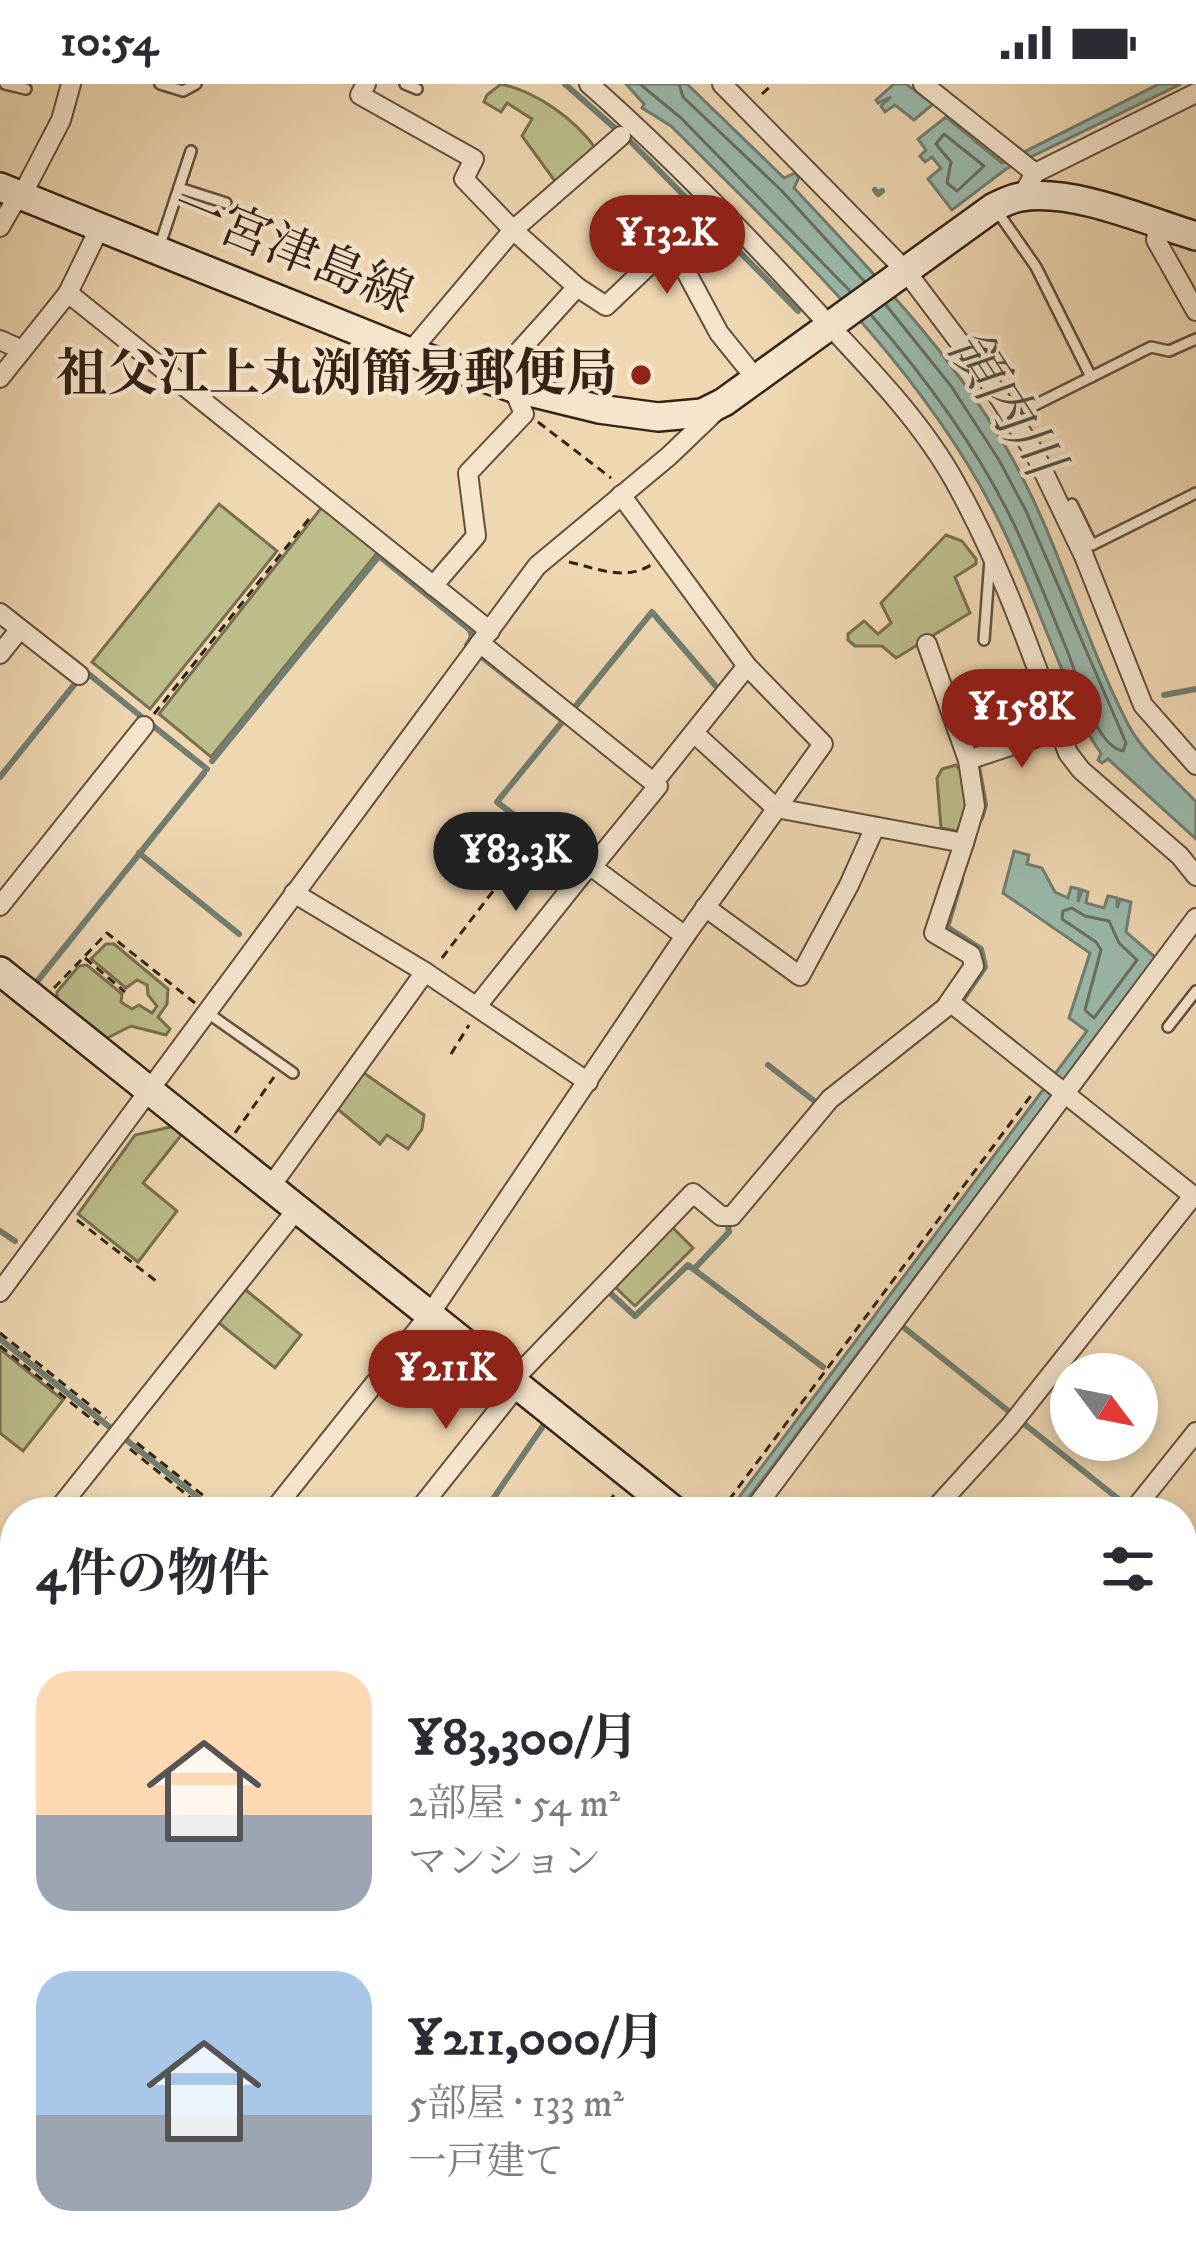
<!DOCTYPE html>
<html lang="ja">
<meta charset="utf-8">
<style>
body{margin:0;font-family:"IM FELL DW Pica","Noto Serif JP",serif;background:#f7f7f7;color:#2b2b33;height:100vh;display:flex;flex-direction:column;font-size:45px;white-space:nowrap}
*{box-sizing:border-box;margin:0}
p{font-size:39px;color:#7c7c81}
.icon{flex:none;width:66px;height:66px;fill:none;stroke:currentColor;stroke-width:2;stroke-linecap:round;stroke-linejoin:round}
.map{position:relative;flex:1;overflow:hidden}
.panel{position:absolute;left:0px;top:1413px;width:1197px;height:771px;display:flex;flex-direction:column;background:#fff;border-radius:48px 48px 0 0;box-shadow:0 6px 18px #0003}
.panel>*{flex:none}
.needle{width:78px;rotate:122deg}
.controls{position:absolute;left:1050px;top:1269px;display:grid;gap:24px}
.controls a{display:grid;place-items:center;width:108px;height:108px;border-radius:50%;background:#fff;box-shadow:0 6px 18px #0003;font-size:60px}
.price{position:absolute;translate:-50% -102px;padding:0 27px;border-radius:42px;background:#8f2418;color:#fff;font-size:39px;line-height:78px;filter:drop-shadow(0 3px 6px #0008)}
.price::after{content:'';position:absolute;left:50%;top:72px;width:36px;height:27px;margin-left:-18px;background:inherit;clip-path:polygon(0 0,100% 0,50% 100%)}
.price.current{background:#222;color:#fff}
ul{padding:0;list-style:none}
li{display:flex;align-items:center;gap:36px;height:300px;padding:0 36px}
li span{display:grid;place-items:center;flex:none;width:336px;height:240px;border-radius:36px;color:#555}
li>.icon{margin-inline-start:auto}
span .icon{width:144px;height:144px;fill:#fffc;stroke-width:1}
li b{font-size:51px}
h2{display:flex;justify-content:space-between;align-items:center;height:144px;padding:0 36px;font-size:51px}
.status{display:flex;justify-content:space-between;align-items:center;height:84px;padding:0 60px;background:#fff;direction:ltr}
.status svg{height:33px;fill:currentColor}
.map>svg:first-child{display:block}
.green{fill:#bcbd8a;stroke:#787050;stroke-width:3}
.water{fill:#9abaad;stroke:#727e71;stroke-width:3}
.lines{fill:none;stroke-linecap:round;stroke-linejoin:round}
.shore{stroke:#686e62;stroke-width:3}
.stream{stroke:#727e71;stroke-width:6}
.lane-casing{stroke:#64503d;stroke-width:14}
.street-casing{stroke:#64503d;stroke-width:22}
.secondary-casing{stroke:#352316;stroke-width:32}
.path{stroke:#352316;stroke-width:3;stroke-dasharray:9 6;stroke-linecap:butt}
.lane{stroke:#f5e5cd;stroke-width:9}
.street{stroke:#f5e5cd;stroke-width:18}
.secondary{stroke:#f5e5cd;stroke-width:27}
.poi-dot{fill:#8f2418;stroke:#f5e5cd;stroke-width:4.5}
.labels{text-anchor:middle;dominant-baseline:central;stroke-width:9;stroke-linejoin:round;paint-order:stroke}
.street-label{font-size:51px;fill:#352316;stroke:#f5e5cd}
.poi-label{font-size:51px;font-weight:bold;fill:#352316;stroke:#f5e5cd;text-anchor:end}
.water-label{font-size:54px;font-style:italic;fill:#535043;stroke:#f5e5cd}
</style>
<div class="status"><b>10:54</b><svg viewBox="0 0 49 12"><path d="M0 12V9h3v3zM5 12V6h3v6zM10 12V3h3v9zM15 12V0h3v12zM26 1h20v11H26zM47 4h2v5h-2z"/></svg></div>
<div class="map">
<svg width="1196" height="2182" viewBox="0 0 1196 2182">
<rect width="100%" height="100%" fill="#efd7b2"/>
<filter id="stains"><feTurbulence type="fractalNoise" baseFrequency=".00167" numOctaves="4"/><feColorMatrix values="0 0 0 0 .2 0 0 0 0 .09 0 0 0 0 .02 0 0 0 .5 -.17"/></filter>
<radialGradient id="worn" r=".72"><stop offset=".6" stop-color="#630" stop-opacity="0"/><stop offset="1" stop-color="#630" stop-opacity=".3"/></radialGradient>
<g class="green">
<path d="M501 0C537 8 575 35 596 65L557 100 522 52 532 35 507 19 501 28 484 18 487 11Z"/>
<polygon points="219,420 277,467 150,625 92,578"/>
<polygon points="322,423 378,468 211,673 159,630"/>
<polygon points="946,451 962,457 976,475 976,480 955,493 970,529 896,574 882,562 855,562 848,556 848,550 864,537 878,550 891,539 881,519"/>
<path d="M956 681C973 699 969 728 957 747L941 744 937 694 942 685Z"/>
<polygon points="106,860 114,860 168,905 167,920 158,933 170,945 166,951 131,942 107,954 57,915 57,908 79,882 87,881 122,910 121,918 132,925 139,921 152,929 157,922 148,911 147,901 137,896 126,904 91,875"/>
<polygon points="361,987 424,1031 422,1045 408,1065 387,1051 380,1060 335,1023"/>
<polygon points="175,1042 183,1049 143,1099 177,1127 138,1178 78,1130 135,1051"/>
<polygon points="670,1141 693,1164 635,1222 613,1201"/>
<polygon points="241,1202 301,1251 275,1284 214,1235"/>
<polygon points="0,1265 63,1316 23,1367 0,1349"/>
<polygon points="1182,1473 1196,1484 1196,1600 1182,1618"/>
</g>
<g class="water">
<path d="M626 0H687L784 94 795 89 799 93 794 104C873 189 955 272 1012 374 1060 460 1084 556 1129 642 1144 670 1175 695 1196 718V755L1108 675 1102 679 1098 676 1101 669C1083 646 1077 622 1066 595 1043 542 1024 486 998 435 922 282 790 161 671 42L642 24 644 20Z"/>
<polygon points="894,0 906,0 933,20 914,36 895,21 885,28 881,22 891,13 878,19 876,16"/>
<polygon points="1159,0 1181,0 1006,85 952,126 928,95 941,84 932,73 925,78 920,72 926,66 918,55 946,33 1002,79"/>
<polygon points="1014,767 1029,771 1027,780 1042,784 1055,808 1068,814 1071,803 1079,805 1078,818 1082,806 1088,808 1086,819 1104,824 1108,812 1117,814 1117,824 1120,815 1131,818 1126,848 1156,874 738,1428 728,1428 1087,947 1069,934 1090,869 1003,809"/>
</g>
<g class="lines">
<g class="shore">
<polyline points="640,0 681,34 850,207"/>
<polyline points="679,0 683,13 781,106 864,197"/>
<polygon points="944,50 984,82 957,107 947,99 951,78 936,60"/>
<path d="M872 232C923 291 974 360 1009 430 1031 474 1048 521 1067 566 1078 593 1094 661 1123 667L1126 659 1026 427 999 376 951 302 886 221"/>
<polygon points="1072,824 1085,832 1109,837 1119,859 1137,876 1094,934 1085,926 1101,866 1096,858 1062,835 1063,827"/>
</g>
<g class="stream">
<polyline points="565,0 617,46"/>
<polyline points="628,55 798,227"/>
<polyline points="875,106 878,110 882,107"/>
<polyline points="483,574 563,637 497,718 581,782"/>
<polyline points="85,587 143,634"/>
<polyline points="1164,611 1196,605"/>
<polyline points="575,623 652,528 720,607"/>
<polyline points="152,641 207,685"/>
<polyline points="212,677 379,472 470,546 472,553 467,561"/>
<polyline points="978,682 985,721 981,734"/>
<polyline points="0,693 78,596"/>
<polyline points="139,769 239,850"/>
<polyline points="961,796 947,843 981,865 985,883 963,915"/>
<polyline points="35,900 204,689"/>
<polyline points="768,981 817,1019"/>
<polyline points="0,1147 15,1157"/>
<polyline points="695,1184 729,1148 728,1141"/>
<polyline points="608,1207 635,1232 688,1181 823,1283"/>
<polyline points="902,1242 1011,1329"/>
<polyline points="0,1255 112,1345"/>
<polyline points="1023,1339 1126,1421"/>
<polyline points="124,1354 216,1428"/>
<polyline points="484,1428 545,1339"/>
<polyline points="1182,1466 1196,1477"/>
<polyline points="0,1990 15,2002"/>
<polyline points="0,2058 15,2047"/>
<polyline points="1182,2117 1196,2099"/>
<polyline points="1143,2169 1159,2182"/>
<polyline points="1130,2182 1136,2174"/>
</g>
<g class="lane-casing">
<g id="lane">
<polyline points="5,0 26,5"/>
<polyline points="160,0 183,7 196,0"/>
<polyline points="405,0 417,5"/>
<polyline points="179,104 226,119"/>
<polyline points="997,127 1036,183 1091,293"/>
<polyline points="159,164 191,67"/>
<polyline points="1027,325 1151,263 1169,267 1196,255"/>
<polyline points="1072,420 1092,461 1196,409"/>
<polyline points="984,556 990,475"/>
<polyline points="205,927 293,989"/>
<polyline points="1168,943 1196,907"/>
<polyline points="1182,1687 1196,1669"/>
<polyline points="293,2169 320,2182"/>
<polyline points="360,2182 370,2177"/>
</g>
</g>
<g class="street-casing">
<g id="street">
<polyline points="366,0 360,11 474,75 464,95 513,146 577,203 492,297"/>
<path d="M589 0C674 75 752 157 829 241 874 289 923 340 955 398 1003 484 1034 577 1068 669L1081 686 1180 772 1196 792"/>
<polyline points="722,0 905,186 988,296 1034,368 1084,472 1143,621 1196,681"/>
<polyline points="923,0 1035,89"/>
<polyline points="22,111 61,36 71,0"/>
<polyline points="1022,112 1035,89 1196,9"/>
<polyline points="1158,141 1156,156 1196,227"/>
<polyline points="0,143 19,110"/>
<polyline points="577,203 606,222 667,164 683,182 719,249 757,296"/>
<polyline points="68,209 490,547"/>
<polyline points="0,256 22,266"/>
<polyline points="410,268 513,146 621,52"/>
<polyline points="0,294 68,209 100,143"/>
<polyline points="433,502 476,452 468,389 524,330 513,304"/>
<polyline points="0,529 79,591"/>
<polyline points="480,559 658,702 592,783 685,852"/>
<polyline points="0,570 20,545"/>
<polyline points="694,649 776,724 964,759 975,722 968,676 927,560"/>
<polyline points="968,676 1059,646"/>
<polyline points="654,698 747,582"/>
<polyline points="294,809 425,888 588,998"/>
<polyline points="0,822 144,642"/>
<polyline points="705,823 800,892 849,801 875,743"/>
<polyline points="950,918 1196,1114"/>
<polyline points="477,922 584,788 592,783"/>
<polyline points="271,1102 425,888"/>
<polyline points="0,1208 537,482 669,372 717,326"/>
<polyline points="513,1296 693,1109 721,1132 732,1132 830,1015 945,924 974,882 971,871 934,849 964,759"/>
<polyline points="56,1428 298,1124"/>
<polyline points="272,1428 430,1230 685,852 823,660 747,582 621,411"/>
<polyline points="417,1428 518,1301"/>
<polyline points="752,1428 1196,834"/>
<polyline points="932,1428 1010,1342 1193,1112"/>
<polyline points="1132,1428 1196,1348"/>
<polyline points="0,1499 15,1480"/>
<polyline points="0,1630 15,1642"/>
<polyline points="0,1769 15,1750"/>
<polyline points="0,1959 15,1940"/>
<polyline points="561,2169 575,2182"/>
<polyline points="827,2169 846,2182"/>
<polyline points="34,2182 44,2169"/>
<polyline points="231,2182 235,2169"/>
<polyline points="257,2182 261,2169"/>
<polyline points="510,2182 518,2169"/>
<polyline points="601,2182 614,2169"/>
<polyline points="948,2182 959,2169"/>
</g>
</g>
<g class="secondary-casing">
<g id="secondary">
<path d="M0 103 410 268 513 304 599 325 658 333 702 329 724 318 994 123C1003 119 1012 114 1021 113 1072 104 1147 137 1196 152"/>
<polyline points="0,887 676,1428"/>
<polyline points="1182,1836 1196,1847"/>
</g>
</g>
<g class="path">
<polyline points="762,10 773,0"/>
<polyline points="538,338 611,394"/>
<path d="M569 478C599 485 624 497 651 481"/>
<polyline points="154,630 312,431"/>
<polyline points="85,874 125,908"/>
<polyline points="442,874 535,752 568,776"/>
<polyline points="54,904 107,849 195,919"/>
<polyline points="451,970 469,941"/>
<polyline points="235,1049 274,993"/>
<polyline points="77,1136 156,1197"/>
<polyline points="0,1249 106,1334"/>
<polyline points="0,1262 99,1341"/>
<polyline points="137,1359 224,1428"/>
<polyline points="130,1365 208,1428"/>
<polyline points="84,1420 93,1428"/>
<polyline points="600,1428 614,1411"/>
<polyline points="720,1428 1033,1009"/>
</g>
<use href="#lane" class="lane"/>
<use href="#street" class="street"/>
<use href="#secondary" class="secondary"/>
</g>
<circle class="poi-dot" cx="641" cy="291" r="12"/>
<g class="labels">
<g class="street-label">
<text transform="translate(292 168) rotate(22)">一宮津島線</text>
</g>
<g class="poi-label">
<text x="617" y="291">祖父江上丸渕簡易郵便局</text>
</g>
<g class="water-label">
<text transform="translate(1003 320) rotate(57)">領内川</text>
</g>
</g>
<rect width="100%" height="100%" filter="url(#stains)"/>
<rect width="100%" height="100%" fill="url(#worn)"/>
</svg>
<div class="controls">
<a><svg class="needle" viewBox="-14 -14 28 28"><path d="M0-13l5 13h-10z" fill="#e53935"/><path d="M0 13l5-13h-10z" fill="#7c7c81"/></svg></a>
</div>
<b class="price" style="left:667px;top:213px">¥132K</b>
<b class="price" style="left:1022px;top:687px">¥158K</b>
<b class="price current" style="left:516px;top:830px">¥83.3K</b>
<b class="price" style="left:446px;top:1348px">¥211K</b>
<section class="panel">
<h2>4件の物件<svg class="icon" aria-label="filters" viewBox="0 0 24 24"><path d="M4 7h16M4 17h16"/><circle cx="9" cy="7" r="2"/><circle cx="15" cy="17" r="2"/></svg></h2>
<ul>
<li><span style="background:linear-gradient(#ffd9b3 60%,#9aa5b1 0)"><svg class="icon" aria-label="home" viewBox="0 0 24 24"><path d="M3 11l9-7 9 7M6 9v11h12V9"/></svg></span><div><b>¥83,300/月</b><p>2部屋 · 54 m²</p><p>マンション</p></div></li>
<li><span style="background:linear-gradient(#a9c7e8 60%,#9aa5b1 0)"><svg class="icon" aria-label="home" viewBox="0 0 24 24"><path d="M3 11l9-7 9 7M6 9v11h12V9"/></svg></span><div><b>¥211,000/月</b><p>5部屋 · 133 m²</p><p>一戸建て</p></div></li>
</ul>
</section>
</div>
